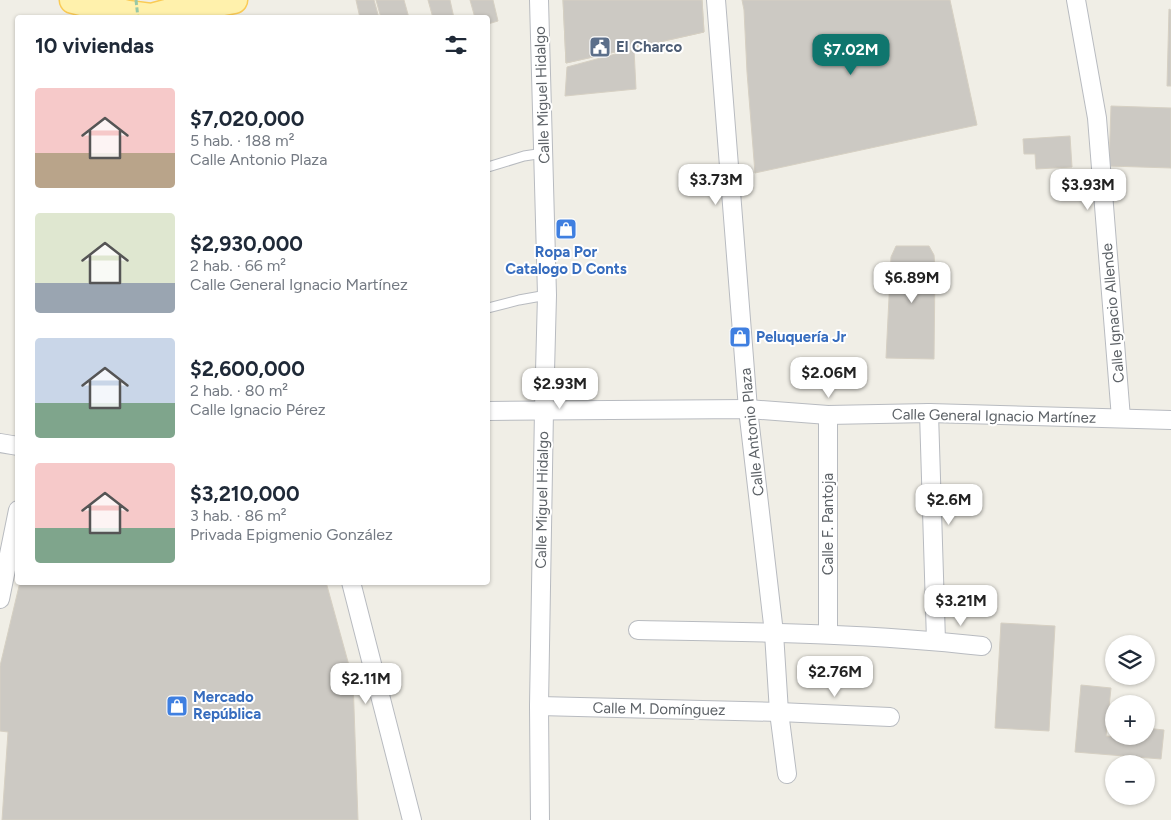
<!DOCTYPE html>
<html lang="es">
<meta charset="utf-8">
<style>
body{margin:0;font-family:Figtree,sans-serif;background:#f2f2f3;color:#1f2937;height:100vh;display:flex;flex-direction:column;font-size:19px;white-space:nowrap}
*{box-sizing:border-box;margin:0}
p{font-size:16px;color:#747a83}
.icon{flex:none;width:28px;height:28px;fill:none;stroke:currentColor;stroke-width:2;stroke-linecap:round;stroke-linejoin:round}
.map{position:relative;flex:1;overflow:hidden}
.side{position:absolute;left:15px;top:15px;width:475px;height:570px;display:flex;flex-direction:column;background:#fff;border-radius:5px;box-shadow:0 1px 4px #0004}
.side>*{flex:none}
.controls{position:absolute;left:1105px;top:635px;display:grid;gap:10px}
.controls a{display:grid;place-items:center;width:50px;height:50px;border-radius:50%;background:#fff;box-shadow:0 1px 4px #0004;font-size:25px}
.price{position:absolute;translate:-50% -42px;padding:0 11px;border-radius:10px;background:#fff;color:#222;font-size:16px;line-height:32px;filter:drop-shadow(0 1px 2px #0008)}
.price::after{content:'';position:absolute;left:50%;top:30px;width:15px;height:11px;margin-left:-8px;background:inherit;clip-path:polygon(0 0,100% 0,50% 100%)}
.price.active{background:#0f766e;color:#fff}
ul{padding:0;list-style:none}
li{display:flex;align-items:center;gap:15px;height:125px;padding:0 20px}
li span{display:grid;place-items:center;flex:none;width:140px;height:100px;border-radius:5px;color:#555}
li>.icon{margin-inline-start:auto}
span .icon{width:60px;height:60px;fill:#fffc;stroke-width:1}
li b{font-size:21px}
h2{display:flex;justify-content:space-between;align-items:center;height:60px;padding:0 20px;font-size:21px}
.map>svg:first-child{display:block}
.building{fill:#ccc9c3;stroke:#d6d0c3}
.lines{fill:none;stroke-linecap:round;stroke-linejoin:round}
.service-casing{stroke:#b8bbc0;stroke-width:11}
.minor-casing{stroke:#b8bbc0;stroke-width:20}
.primary-casing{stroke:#facb55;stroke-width:29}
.service{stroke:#fff;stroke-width:9}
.minor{stroke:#fff;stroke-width:18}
.primary{stroke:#fff1ac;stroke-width:26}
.path-bridge{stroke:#98c8a6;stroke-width:3;stroke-dasharray:5 2.5;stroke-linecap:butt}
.labels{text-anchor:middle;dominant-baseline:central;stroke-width:4;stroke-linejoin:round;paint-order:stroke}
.service-label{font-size:15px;font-weight:bold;fill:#4e5e75;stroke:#fff;text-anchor:start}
.street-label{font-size:15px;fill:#5d6267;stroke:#fff}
.shop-label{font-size:15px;font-weight:bold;fill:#366cbe;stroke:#fff;text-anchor:start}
</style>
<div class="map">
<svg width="1171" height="820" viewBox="0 0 1171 820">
<rect width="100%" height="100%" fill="#f0eee6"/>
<g class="building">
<polygon points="356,0 374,0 379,18 360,18"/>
<polygon points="376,0 404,0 409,18 381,18"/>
<polygon points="428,0 450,0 454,18 433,18"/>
<polygon points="470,0 493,0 498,21 488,24 488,18 475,18"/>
<polygon points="563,0 586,0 583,38 677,18 679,0 702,0 704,32 566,63"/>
<polygon points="563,0 702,0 704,32 566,63"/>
<polygon points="742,0 950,0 977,125 755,173 747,72 744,10"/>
<polygon points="1169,9 1171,10 1171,86 1167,86"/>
<polygon points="634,49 636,89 565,96 567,67"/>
<polygon points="1111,106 1171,108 1171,168 1109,166"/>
<polygon points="1070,136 1072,167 1036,169 1035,154 1024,154 1023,139"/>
<polygon points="896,246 929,246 934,255 935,267 934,359 886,358 891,257"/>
<polygon points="20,582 326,582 353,680 358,820 2,820 8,732 0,731 0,666"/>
<polygon points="1001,623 1055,626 1049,731 995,728"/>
<polygon points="1081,685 1111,688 1106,736 1144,739 1144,736 1146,736 1146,728 1164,730 1161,759 1075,752"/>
</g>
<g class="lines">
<g class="service-casing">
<g id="service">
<polyline points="488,167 524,156 544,153"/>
<polyline points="488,308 519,300 547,295"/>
</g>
</g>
<g class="minor-casing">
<g id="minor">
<polyline points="539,0 547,295 544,410 539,706 540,820"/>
<polyline points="716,0 748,409 774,633 779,712 787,774"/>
<polyline points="1076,0 1097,118 1121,418"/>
<polyline points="488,411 748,409 828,415 929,413 1171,420"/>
<polyline points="929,413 936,641"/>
<polyline points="828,415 828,634"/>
<polyline points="0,443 18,446"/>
<polyline points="351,582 412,820"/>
<polyline points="0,599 18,510"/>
<path d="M638 630C753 632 868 633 982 646"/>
<polyline points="539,706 779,712 890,717"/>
</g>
</g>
<g class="primary-casing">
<polyline id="primary" points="73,0 128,14 151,17 170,12 234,0"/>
</g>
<use href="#service" class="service"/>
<use href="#minor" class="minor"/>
<use href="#primary" class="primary"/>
<polyline class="path-bridge" points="136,0 138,18"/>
</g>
<defs>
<g id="civic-square" transform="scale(1.125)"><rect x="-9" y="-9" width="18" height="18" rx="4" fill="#5c6f8a" stroke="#fff"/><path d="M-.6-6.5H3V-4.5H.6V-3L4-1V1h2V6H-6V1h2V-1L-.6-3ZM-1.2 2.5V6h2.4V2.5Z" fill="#fff"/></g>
<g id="shop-square" transform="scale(1.125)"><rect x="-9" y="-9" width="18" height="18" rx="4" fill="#3f7fe0" stroke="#fff"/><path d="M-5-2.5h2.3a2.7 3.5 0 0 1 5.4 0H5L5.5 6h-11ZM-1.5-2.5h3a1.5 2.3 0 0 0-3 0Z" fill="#fff"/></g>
</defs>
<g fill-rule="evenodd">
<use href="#civic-square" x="600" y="47"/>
<use href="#shop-square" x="566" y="229"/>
<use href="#shop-square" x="740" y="337"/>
<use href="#shop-square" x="177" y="706"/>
</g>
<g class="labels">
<g class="service-label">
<text x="616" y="47">El Charco</text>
</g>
<g class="street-label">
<text transform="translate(542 95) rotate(-92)">Calle Miguel Hidalgo</text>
<text transform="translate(1113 313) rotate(-95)">Calle Ignacio Allende</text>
<text transform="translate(994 416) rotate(1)">Calle General Ignacio Martínez</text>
<text transform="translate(752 432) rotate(-96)">Calle Antonio Plaza</text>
<text transform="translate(542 500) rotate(-89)">Calle Miguel Hidalgo</text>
<text transform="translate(828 524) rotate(-90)">Calle F. Pantoja</text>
<text transform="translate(659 709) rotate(1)">Calle M. Domínguez</text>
</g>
<g class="shop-label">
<text x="566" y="252" text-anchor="middle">Ropa Por<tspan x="566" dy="17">Catalogo D Conts</tspan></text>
<text x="756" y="337">Peluquería Jr</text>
<text x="193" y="697">Mercado<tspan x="193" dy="17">República</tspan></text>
</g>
</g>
</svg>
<div class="controls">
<a><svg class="icon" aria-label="layers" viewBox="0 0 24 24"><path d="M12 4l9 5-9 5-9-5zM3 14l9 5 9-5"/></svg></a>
<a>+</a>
<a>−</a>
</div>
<b class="price active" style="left:851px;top:76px">$7.02M</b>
<b class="price" style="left:716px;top:206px">$3.73M</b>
<b class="price" style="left:1088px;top:211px">$3.93M</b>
<b class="price" style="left:912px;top:304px">$6.89M</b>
<b class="price" style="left:829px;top:399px">$2.06M</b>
<b class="price" style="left:560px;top:410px">$2.93M</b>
<b class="price" style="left:949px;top:526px">$2.6M</b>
<b class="price" style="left:961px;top:627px">$3.21M</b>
<b class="price" style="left:835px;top:698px">$2.76M</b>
<b class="price" style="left:366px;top:705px">$2.11M</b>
<section class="side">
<h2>10 viviendas<svg class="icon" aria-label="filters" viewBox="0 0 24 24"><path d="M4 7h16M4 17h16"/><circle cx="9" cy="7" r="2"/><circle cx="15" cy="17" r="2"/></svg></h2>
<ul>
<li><span style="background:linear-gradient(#f6c9c9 65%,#b9a48a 0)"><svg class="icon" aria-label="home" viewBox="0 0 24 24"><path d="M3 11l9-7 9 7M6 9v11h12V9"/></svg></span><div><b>$7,020,000</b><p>5 hab. · 188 m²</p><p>Calle Antonio Plaza</p></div></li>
<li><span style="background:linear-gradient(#dfe7d0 70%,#9aa5b1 0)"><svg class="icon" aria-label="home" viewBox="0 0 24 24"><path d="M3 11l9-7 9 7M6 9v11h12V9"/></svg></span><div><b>$2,930,000</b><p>2 hab. · 66 m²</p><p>Calle General Ignacio Martínez</p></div></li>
<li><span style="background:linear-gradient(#c9d6e8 65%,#7fa58c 0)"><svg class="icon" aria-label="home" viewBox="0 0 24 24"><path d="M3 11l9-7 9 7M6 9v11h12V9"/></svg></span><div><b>$2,600,000</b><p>2 hab. · 80 m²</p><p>Calle Ignacio Pérez</p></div></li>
<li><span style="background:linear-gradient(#f6c9c9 65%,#7fa58c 0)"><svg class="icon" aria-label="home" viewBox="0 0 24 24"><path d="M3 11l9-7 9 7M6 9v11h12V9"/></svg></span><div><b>$3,210,000</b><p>3 hab. · 86 m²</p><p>Privada Epigmenio González</p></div></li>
</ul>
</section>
</div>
